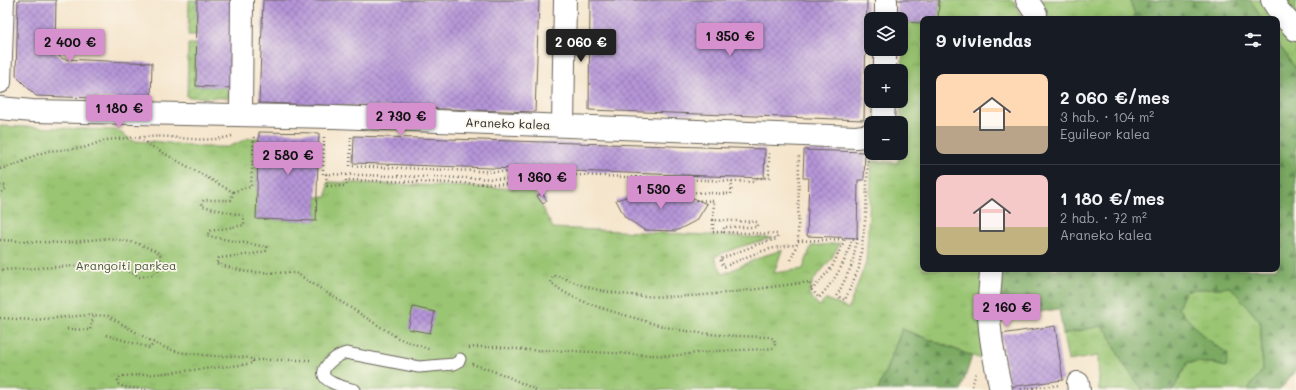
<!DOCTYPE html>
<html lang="es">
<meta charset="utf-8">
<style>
body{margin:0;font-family:Mali,sans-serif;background:#242831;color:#f1f3f6;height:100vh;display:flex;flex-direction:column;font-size:15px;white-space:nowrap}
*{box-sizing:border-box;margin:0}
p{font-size:13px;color:#9ea1a6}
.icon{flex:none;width:22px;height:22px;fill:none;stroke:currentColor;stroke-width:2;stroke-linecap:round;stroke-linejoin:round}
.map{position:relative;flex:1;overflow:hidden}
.drawer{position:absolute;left:920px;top:16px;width:360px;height:256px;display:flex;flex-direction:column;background:#171b24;border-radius:8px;box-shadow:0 2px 10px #0003}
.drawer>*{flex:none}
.controls{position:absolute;left:864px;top:12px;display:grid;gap:8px}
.controls a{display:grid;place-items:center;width:44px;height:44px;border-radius:8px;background:#171b24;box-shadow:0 2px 10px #0003;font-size:20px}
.price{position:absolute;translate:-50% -34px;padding:0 9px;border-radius:4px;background:#d690ce;color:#111;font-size:13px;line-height:26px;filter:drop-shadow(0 1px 2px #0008)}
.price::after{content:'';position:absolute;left:50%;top:24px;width:12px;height:9px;margin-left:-6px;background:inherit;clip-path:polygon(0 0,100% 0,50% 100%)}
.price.on{background:#222;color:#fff}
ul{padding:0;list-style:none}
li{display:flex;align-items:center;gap:12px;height:100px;padding:0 16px}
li+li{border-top:1px solid #363941}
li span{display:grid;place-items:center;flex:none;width:112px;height:80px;border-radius:8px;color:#555}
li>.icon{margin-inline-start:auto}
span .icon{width:48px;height:48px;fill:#fffc;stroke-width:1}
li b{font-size:17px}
h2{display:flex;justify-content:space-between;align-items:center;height:48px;padding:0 16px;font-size:17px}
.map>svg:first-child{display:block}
.grass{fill:url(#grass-tufts);stroke:#5b7047}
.forest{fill:url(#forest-firs);stroke:#4c6340}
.garden{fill:url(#garden-furrows);stroke:#5b7047}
.building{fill:url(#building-cross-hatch)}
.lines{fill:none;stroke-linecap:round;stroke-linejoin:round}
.lane-casing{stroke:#68625a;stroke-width:13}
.street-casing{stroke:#68625a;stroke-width:24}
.path{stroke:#68625a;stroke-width:2.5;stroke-dasharray:1 3;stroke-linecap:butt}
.lane{stroke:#fff;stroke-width:11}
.street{stroke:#fff;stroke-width:22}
.labels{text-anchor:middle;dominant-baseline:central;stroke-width:3.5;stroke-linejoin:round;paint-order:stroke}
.street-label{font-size:12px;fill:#1c1c1c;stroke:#fbf7ec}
.park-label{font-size:12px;fill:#48573a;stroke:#fbf7ec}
</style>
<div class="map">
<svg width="1296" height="390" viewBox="0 0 1296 390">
<defs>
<pattern id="grass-tufts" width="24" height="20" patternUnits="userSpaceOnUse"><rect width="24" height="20" fill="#9ac572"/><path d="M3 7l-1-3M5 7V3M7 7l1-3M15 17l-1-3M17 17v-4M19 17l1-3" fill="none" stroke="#84a962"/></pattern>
<pattern id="forest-firs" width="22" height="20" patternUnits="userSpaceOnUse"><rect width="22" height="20" fill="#7baa64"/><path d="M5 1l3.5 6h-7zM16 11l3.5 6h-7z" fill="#648a52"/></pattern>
<pattern id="garden-furrows" width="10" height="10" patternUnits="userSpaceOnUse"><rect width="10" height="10" fill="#9ac572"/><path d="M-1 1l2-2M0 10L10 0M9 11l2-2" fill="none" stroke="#84a962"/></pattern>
<pattern id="building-cross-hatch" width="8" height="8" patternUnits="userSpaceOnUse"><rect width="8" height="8" fill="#b695d8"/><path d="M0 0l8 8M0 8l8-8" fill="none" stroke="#9379ae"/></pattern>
</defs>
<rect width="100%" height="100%" fill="#fbf7ec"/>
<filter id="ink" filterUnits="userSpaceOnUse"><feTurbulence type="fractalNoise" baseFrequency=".025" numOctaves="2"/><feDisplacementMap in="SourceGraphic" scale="8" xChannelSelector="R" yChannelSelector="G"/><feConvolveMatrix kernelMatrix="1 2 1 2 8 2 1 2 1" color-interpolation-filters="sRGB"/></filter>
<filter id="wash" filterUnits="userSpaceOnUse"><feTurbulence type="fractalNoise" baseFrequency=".012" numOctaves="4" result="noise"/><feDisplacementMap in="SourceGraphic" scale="16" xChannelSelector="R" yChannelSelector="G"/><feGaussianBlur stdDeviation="0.9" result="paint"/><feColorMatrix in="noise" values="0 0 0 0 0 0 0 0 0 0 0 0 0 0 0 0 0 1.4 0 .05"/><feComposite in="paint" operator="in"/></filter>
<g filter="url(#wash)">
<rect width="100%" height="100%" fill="#f5e5cc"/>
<g class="grass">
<polygon points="939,0 1013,0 1020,12 1020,19 938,19"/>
<polygon points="1036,0 1130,0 1135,15 1131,19 1041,19"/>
<polygon points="1250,0 1296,0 1296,69 1277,42 1277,19 1262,19"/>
<path d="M904 22 923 23V269H982L986 361 902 329 878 390H0V126L117 130 133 141 153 142 152 141 203 147H228L249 138H258L256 219 316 221 317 197H327L328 182 532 189 553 228 773 238C753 243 733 248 714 257L723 274 763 256 782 250 774 273 803 269 811 246 840 243 831 259 813 281 809 294 819 306 827 299 848 309 866 263 872 161 898 163 899 153H901L900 123Z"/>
<polygon points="1231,287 1260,322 1263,370 1247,390 1173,390 1188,362 1211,363 1225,367 1228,354 1203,336 1178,309 1185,290"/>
<polygon points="1101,326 1109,332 1113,344 1124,365 1143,390 1099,390 1098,356 1068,361 1063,334"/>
</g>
<g class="forest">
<polygon points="1130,0 1250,0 1262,19 1131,19 1135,15"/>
<polygon points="1277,42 1296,69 1296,371 1280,390 1247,390 1263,370 1260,322 1231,287 1186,290 1178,308 1203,336 1228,354 1226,367 1211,363 1188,362 1173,390 1143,390 1124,365 1113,344 1109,333 1101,326 1063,334 1059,309 999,318 997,269 1277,269"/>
<polygon points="902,329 972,356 961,390 878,390"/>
</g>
<g class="garden">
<polygon points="189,0 197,0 197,35 188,35"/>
<polygon points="188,44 197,44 196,86 229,87 229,98 187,97"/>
</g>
<g id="blocks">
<g class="building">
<polygon points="18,0 56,0 55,53 63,59 152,63 151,100 36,96 16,76"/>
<polygon points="197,0 234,0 231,88 196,86"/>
<polygon points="263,0 539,0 535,112 259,103"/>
<polygon points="590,0 867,0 864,120 589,110"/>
<polygon points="896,0 939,0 938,19 923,19 923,23 901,22 901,19 896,19"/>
<polygon points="259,132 319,133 316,221 256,219"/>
<polygon points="354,136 765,149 764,178 353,163"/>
<polygon points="804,150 865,152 864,180 858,180 857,238 807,236 809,178 803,178"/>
<polygon points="669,188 707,204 697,220 676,231 644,230 625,217 616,200 653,189"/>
<polygon points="542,193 547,201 543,204 537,196"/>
<polygon points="413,307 435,312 430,333 408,329"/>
<polygon points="1055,326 1063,380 1009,387 1001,334"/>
</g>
</g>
</g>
<g filter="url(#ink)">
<use href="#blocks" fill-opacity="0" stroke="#68625a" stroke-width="1"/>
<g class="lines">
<g class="lane-casing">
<path id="lane" d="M355 390C347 388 338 386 331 382 312 373 334 356 346 353L419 367 454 364 458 362 460 359"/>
</g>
<g class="street-casing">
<g id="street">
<polyline points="886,0 886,19"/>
<polyline points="1027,0 1036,14 1036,19"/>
<polyline points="1272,0 1279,11 1296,30"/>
<polyline points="885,71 885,49"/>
<polyline points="0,82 3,0"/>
<polyline points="0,108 32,111 334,117 856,137 871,135"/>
<polyline points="241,115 242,0"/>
<polyline points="883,123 884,101"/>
<polyline points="563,125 565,0"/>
<path d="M991 269C991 280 989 292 989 303 988 332 995 362 1001 390"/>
<polyline points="1078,383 1079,390"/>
</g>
</g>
<g class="path">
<path d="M232 136C211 142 191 139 170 137 159 136 149 137 138 137L151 146 233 192 231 200H204L202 202V206L244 216V225L209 231 207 236 267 247 266 251 253 254 219 258 216 264 247 272 296 273 398 338 431 350"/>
<polyline points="324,137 323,174 539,180 539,173"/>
<polyline points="351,137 350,166 552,174"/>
<polyline points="0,169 18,164 36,155 48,151 83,148 106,140 138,137"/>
<polyline points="552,170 552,174 754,182 755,178 769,178 769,153"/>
<polyline points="326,174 327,186 346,186 346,180 532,185"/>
<path d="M732 181 731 194 690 192V200L714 201 713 220 757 222V227H724V232L777 234V239L756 245 720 259 724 267C750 255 767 247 796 245"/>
<polyline points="0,185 5,186 5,189 0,193"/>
<polyline points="233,192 244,188 251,187 254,136"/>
<polyline points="713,220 713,232 724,232"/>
<polyline points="0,240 63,243 109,238 136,243 154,250 160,254 161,262 158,271 152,275 140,277 112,264 0,270"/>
<path d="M798 241 845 239 832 267 812 290 819 298C836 278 845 264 852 239H857L852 265 837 296 845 300 859 268 866 214 868 154"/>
<polyline points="791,260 798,241 799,155"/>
<path d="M0 318 32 320 89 315 108 316 158 345 178 352 213 356H230L249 358 253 360V363C239 366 226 366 213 368 182 371 153 375 122 376L118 379V384L124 387 148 390"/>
<polyline points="67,329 90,330 94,315"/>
<polyline points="106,335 150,348 154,343"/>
<path d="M469 348 476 347H496L527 350 572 351 670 356 716 351 766 349 773 348 775 344 774 339 769 337C733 336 697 335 662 326 648 322 635 318 621 314 597 307 571 299 551 283L553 276H558C571 281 585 287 599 290 668 305 739 291 809 282L812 290"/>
<polyline points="253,360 313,360"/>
<polyline points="472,364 502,374 536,390"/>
<polyline points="1021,389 1059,385"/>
<polyline points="971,390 976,373"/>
</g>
<use href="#lane" class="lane"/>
<use href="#street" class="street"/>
</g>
</g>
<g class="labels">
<g class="street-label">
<text transform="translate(508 123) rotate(2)">Araneko kalea</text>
</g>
<g class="park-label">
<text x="126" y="265">Arangoiti parkea</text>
</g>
</g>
</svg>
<div class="controls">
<a><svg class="icon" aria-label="layers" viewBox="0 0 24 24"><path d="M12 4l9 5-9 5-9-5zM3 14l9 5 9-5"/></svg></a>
<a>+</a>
<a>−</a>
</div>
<b class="price" style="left:730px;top:57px">1 350 €</b>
<b class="price" style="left:70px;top:63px">2 400 €</b>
<b class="price on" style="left:581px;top:63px">2 060 €</b>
<b class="price" style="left:119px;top:129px">1 180 €</b>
<b class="price" style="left:401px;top:137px">2 730 €</b>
<b class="price" style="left:288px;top:176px">2 580 €</b>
<b class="price" style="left:542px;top:198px">1 360 €</b>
<b class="price" style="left:661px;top:210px">1 530 €</b>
<b class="price" style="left:1007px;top:328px">2 160 €</b>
<section class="drawer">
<h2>9 viviendas<svg class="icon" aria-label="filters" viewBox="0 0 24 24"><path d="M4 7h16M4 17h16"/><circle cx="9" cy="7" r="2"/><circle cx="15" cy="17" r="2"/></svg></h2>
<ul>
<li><span style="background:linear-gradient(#ffd9b3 65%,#b9a48a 0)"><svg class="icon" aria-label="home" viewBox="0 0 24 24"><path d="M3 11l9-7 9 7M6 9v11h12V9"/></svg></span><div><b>2 060 €/mes</b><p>3 hab. · 104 m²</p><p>Eguileor kalea</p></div></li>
<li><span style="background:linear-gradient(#f6c9c9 65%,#c2b280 0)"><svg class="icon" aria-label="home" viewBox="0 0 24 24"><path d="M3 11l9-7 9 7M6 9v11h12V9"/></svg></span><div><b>1 180 €/mes</b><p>2 hab. · 72 m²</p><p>Araneko kalea</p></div></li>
</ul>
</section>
</div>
